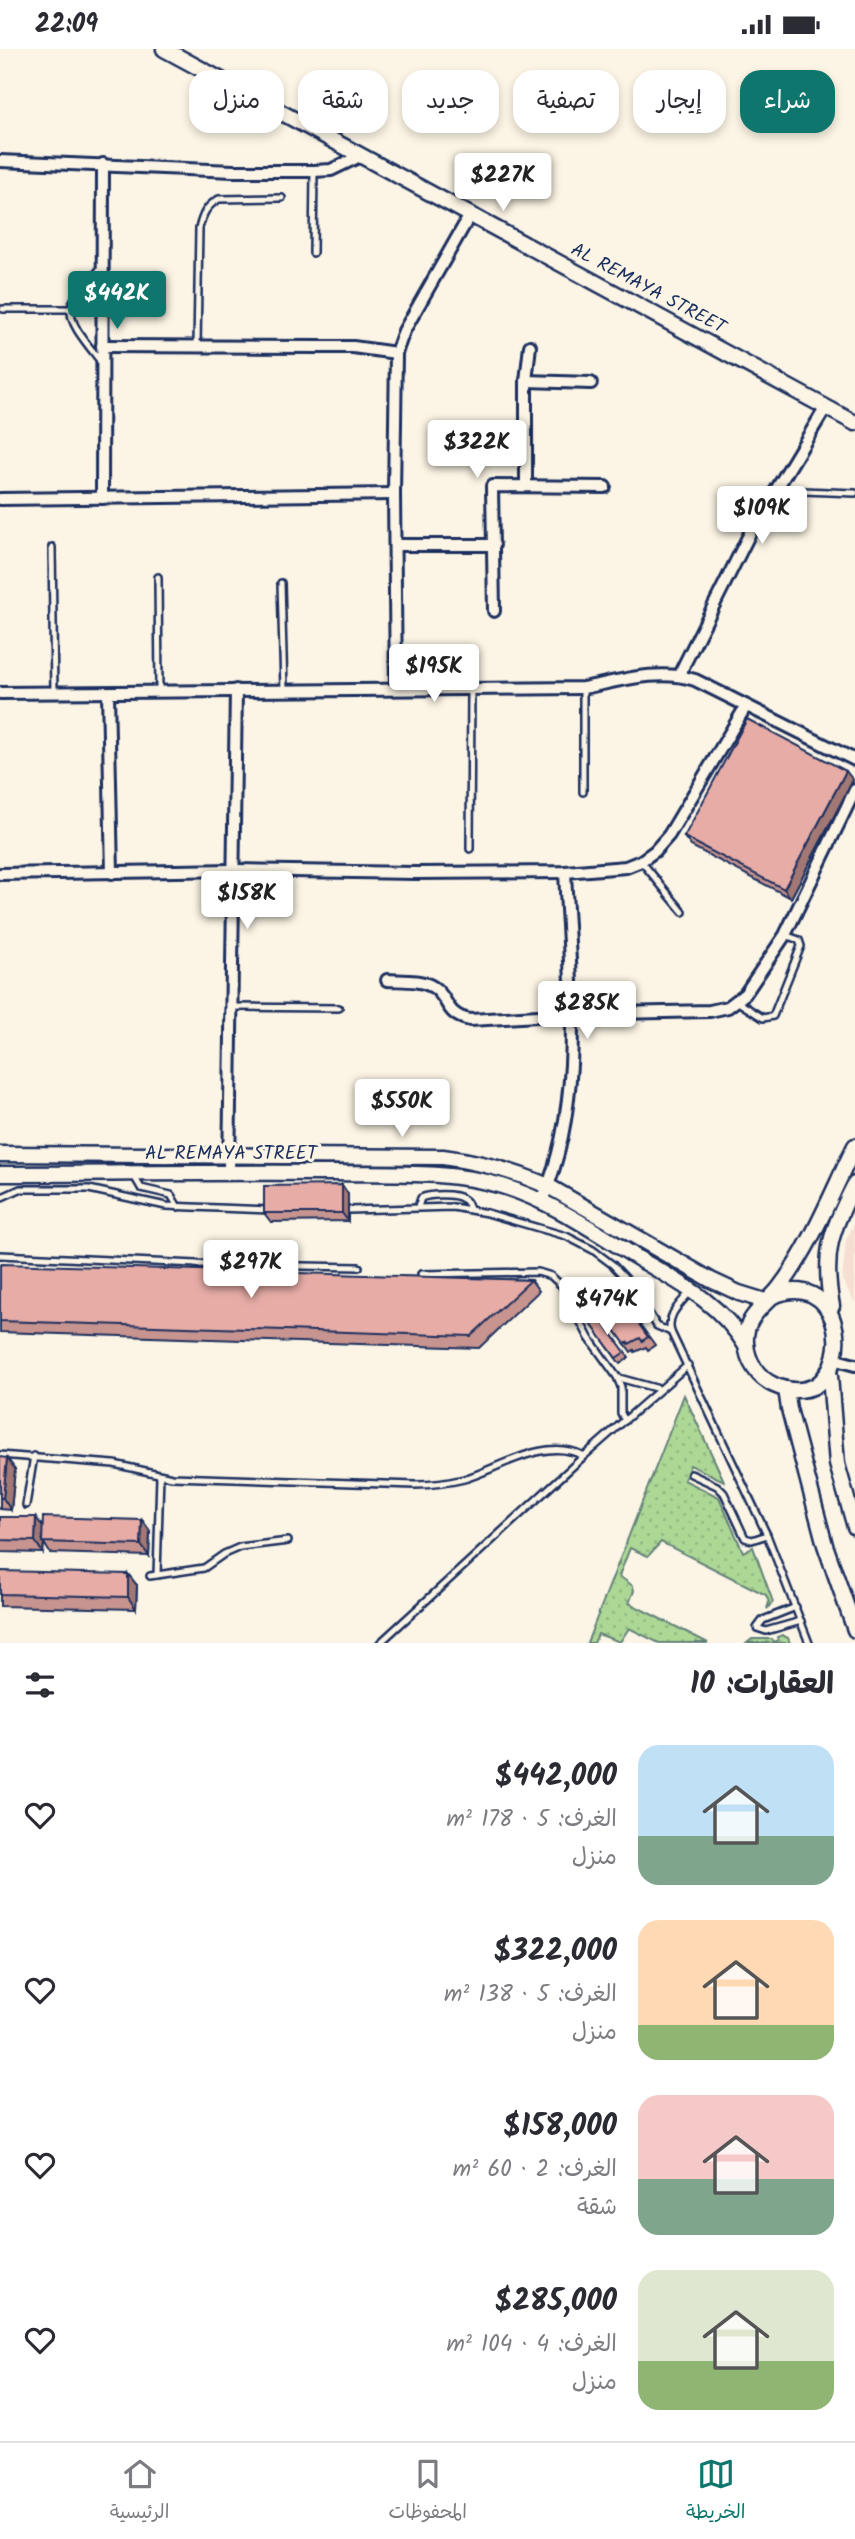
<!DOCTYPE html>
<html lang="ar">
<meta charset="utf-8">
<style>
body{margin:0;font-family:Kalam,"Playpen Sans Arabic",sans-serif;background:#f2f2f3;color:#2b2b33;direction:rtl;height:100vh;display:flex;flex-direction:column;font-size:26px;white-space:nowrap}
*{box-sizing:border-box;margin:0}
p{font-size:23px;color:#7c7c81}
.icon{flex:none;width:38px;height:38px;fill:none;stroke:currentColor;stroke-width:2;stroke-linecap:round;stroke-linejoin:round}
.map{position:relative;height:1594px;overflow:hidden;direction:ltr}
.panel{display:flex;flex-direction:column;background:#fff;flex:1}
.panel>*{flex:none}
.banner{position:absolute;left:21px;top:21px;width:814px;height:63px;direction:rtl;display:flex;gap:14px}
.price{position:absolute;translate:-50% -60px;padding:0 16px;border-radius:7px;background:#fff;color:#222;font-size:23px;line-height:46px;filter:drop-shadow(0 2px 4px #0008)}
.price::after{content:'';position:absolute;left:50%;top:42px;width:21px;height:16px;margin-left:-10px;background:inherit;clip-path:polygon(0 0,100% 0,50% 100%)}
.price.on{background:#0f766e;color:#fff}
ul{padding:0;list-style:none}
li{display:flex;align-items:center;gap:21px;height:175px;padding:0 21px}
li span{display:grid;place-items:center;flex:none;width:196px;height:140px;border-radius:21px;color:#555}
li>.icon{margin-inline-start:auto}
span .icon{width:84px;height:84px;fill:#fffc;stroke-width:1}
li b{font-size:30px}
h2{display:flex;justify-content:space-between;align-items:center;height:84px;padding:0 21px;font-size:30px}
.chip{padding:0 24px;border-radius:21px;background:#fff;box-shadow:0 4px 10px #0003;font-size:24px;line-height:63px}
.chip.on{background:#0f766e;color:#fff}
.status{display:flex;justify-content:space-between;align-items:center;height:49px;padding:0 35px;background:#fff;direction:ltr}
.status svg{height:19px;fill:currentColor}
.tabs{display:flex;justify-content:space-around;align-items:center;height:98px;border-top:2px solid #e1e1e2;background:#fff;font-size:19px;color:#7c7c81}
.tabs a{display:grid;justify-items:center;gap:4px}
.tabs .on{color:#0f766e}
.map>svg:first-child{display:block}
.built{fill:#f6dfd2}
.green{fill:url(#green-dots);stroke:#64837a;stroke-width:2}
.lines{fill:none;stroke-linecap:round;stroke-linejoin:round}
.service-casing{stroke:#1b2f5e;stroke-width:10}
.minor-casing{stroke:#1b2f5e;stroke-width:16}
.tertiary-casing{stroke:#1b2f5e;stroke-width:19}
.service{stroke:#fcf5e5;stroke-width:5}
.minor{stroke:#fcf5e5;stroke-width:10}
.tertiary{stroke:#fcf5e5;stroke-width:14}
.wall{fill:#c7948f;stroke:#1b2f5e;stroke-width:2}
.shaded-wall{fill:#a27874;stroke:#1b2f5e;stroke-width:2}
.building{fill:#e7aca6;stroke:#1b2f5e;stroke-width:2}
.labels{text-anchor:middle;dominant-baseline:central;stroke-width:6;stroke-linejoin:round;paint-order:stroke}
.street-label{font-size:19px;fill:#1b2f5e;stroke:#fcf5e5}
</style>
<div class="status"><b>22:09</b><svg viewBox="0 0 49 12"><path d="M0 12V9h3v3zM5 12V6h3v6zM10 12V3h3v9zM15 12V0h3v12zM26 1h20v11H26zM47 4h2v5h-2z"/></svg></div>
<div class="map">
<svg width="855" height="1594" viewBox="0 0 855 1594">
<defs>
<pattern id="green-dots" width="8" height="8" patternUnits="userSpaceOnUse" patternTransform="scale(1.75)"><rect width="8" height="8" fill="#add795"/><path d="M2 2h.1M6 6h.1" fill="none" stroke="#94b983" stroke-width="1.8" stroke-linecap="round"/></pattern>
</defs>
<rect width="100%" height="100%" fill="#fcf5e5"/>
<filter id="ink" filterUnits="userSpaceOnUse"><feTurbulence type="fractalNoise" baseFrequency=".0143" numOctaves="2"/><feDisplacementMap in="SourceGraphic" scale="14" xChannelSelector="R" yChannelSelector="G"/><feConvolveMatrix kernelMatrix="1 2 1 2 8 2 1 2 1" color-interpolation-filters="sRGB"/></filter>
<g filter="url(#ink)">
<polygon class="built" points="855,1172 855,1254 842,1231 846,1191"/>
<g class="green">
<polygon points="684,1346 724,1432 690,1416 684,1431 719,1448 743,1503 753,1498 773,1553 767,1560 769,1553 766,1546 661,1493 648,1507 630,1499 619,1527 633,1537 634,1542 629,1554 708,1594 659,1594 629,1579 620,1593 598,1585 594,1594 587,1594"/>
<polygon points="782,1586 788,1589 790,1594 747,1594 752,1590 772,1590 774,1593 778,1591 777,1588"/>
</g>
<g class="lines">
<g class="service-casing">
<g id="service">
<polyline points="313,204 314,122"/>
<polyline points="3,260 70,260"/>
<path d="M197 297 199 179C203 165 206 157 219 150L282 149"/>
<path d="M101 313C67 269 55 260 102 219"/>
<polyline points="777,441 855,444"/>
<polyline points="52,498 54,644"/>
<polyline points="158,528 159,643"/>
<polyline points="281,534 284,640"/>
<polyline points="583,639 583,743"/>
<polyline points="470,800 471,638"/>
<polyline points="641,812 683,863"/>
<polyline points="738,953 763,969 773,967 801,897 799,891 785,886"/>
<polyline points="230,958 339,959"/>
<polyline points="134,1127 141,1139 171,1146 178,1158"/>
<polyline points="0,1149 20,1140 89,1140 166,1157 269,1161"/>
<path d="M418 1158 421 1149C430 1145 455 1144 463 1150 468 1152 468 1156 470 1160"/>
<polyline points="349,1161 453,1158 487,1164 566,1187 593,1201 613,1216 630,1234 657,1277 671,1283"/>
<polyline points="0,1206 197,1215 359,1218"/>
<polyline points="421,1225 538,1223 551,1227 562,1237 589,1289 617,1328 621,1338 621,1364 625,1372"/>
<path d="M691 1242C680 1255 666 1266 671 1283L767 1486 809 1594"/>
<polyline points="619,1329 659,1340"/>
<path d="M0 1406 114 1415 172 1428 415 1436C431 1436 448 1434 464 1430 501 1419 544 1387 584 1407"/>
<polyline points="691,1425 717,1437 724,1444 745,1489 752,1491 767,1486"/>
<polyline points="26,1456 34,1407"/>
<polyline points="157,1526 160,1426"/>
<polyline points="150,1527 204,1519 224,1505 240,1498 288,1492"/>
<polyline points="796,1558 763,1571 757,1579 766,1582 801,1572"/>
<polyline points="380,1594 584,1407 688,1316"/>
</g>
</g>
<g class="minor-casing">
<g id="minor">
<polyline points="0,112 233,122 314,122 331,121 360,107"/>
<polyline points="102,297 322,298 353,298 396,304"/>
<polyline points="526,332 591,334"/>
<polyline points="526,437 526,332 530,297"/>
<polyline points="102,449 103,115"/>
<polyline points="0,450 394,445"/>
<polyline points="395,496 494,496"/>
<polyline points="494,562 492,437 605,438"/>
<polyline points="679,626 750,484 826,358"/>
<polyline points="396,640 394,445 396,304 404,282 470,166"/>
<path d="M0 644 583 639C619 632 660 619 695 631L855 711"/>
<polyline points="108,644 112,824"/>
<polyline points="0,825 233,821 415,824 565,823 626,818 641,812 655,802 669,786 746,657"/>
<path d="M387 931C401 932 420 930 433 938 450 949 444 966 470 971L571 965 710 962 728 958 745 945 785 886 855 741"/>
<polyline points="229,1123 236,641"/>
<path d="M542 1152C586 1049 570 932 565 823"/>
<polyline points="840,1312 855,1316"/>
</g>
</g>
<g class="tertiary-casing">
<g id="tertiary">
<polyline points="164,0 855,374"/>
<path d="M0 1105 443 1108C480 1113 514 1122 548 1137L711 1231 739 1244 765 1252"/>
<path d="M0 1125C111 1125 222 1123 333 1124 389 1125 448 1121 502 1137 552 1152 597 1184 641 1211 682 1235 721 1255 746 1297"/>
<path d="M773 1247C837 1220 855 1309 815 1337 802 1343 787 1342 774 1336 758 1329 747 1312 746 1294 744 1266 766 1257 780 1238 812 1196 832 1143 855 1097"/>
<path d="M832 1257C822 1205 831 1181 855 1135"/>
<polyline points="830,1327 837,1415 855,1478"/>
<polyline points="786,1340 789,1360 825,1496 855,1581"/>
</g>
</g>
<use href="#service" class="service"/>
<use href="#minor" class="minor"/>
<use href="#tertiary" class="tertiary"/>
</g>
<g class="wall">
<polygon points="853,731 791,849 691,797 684,788"/>
<polygon points="342,1136 348,1145 348,1172 271,1173 264,1164"/>
<polygon points="0,1216 531,1231 539,1242 479,1299 0,1283"/>
<polygon points="617,1244 655,1296 648,1301 646,1298 635,1303 634,1301 631,1303 603,1264 609,1258"/>
<polygon points="598,1266 629,1309 620,1315 589,1272"/>
<polygon points="0,1408 15,1420 11,1461 0,1460"/>
<polygon points="0,1468 43,1478 142,1471 150,1482 149,1507 50,1504 44,1494 43,1504 0,1503"/>
<polygon points="0,1522 137,1536 136,1560 0,1557"/>
</g>
<g class="shaded-wall">
<polygon points="846,722 853,731 791,849 784,840"/>
<polygon points="342,1136 348,1145 348,1172 342,1164"/>
<polygon points="7,1409 15,1420 11,1461 3,1449"/>
<polygon points="36,1468 44,1480 42,1493 44,1494 43,1504 35,1492"/>
<polygon points="142,1471 150,1482 149,1507 141,1496"/>
<polygon points="128,1525 137,1536 136,1560 128,1548"/>
</g>
<g class="building">
<polygon points="747,670 846,722 784,840 684,788"/>
<polygon points="342,1136 342,1164 264,1164 264,1137"/>
<polygon points="2,1215 531,1231 471,1287 0,1272 0,1216"/>
<polygon points="617,1244 648,1288 642,1292 640,1289 629,1295 628,1293 625,1295 603,1264 609,1258 608,1256 613,1250 611,1248"/>
<polygon points="598,1266 625,1303 616,1309 589,1272"/>
<polygon points="0,1408 7,1409 3,1449 0,1449"/>
<polygon points="0,1468 36,1468 35,1492 0,1491"/>
<polygon points="43,1468 142,1471 141,1496 42,1493"/>
<polygon points="0,1522 128,1525 128,1548 0,1545"/>
</g>
</g>
<g class="labels">
<g class="street-label">
<text transform="translate(648 240) rotate(28)">AL REMAYA STREET</text>
<text x="231" y="1105">AL REMAYA STREET</text>
</g>
</g>
</svg>
<b class="price" style="left:503px;top:164px">$227K</b>
<b class="price on" style="left:117px;top:282px">$442K</b>
<b class="price" style="left:477px;top:431px">$322K</b>
<b class="price" style="left:762px;top:497px">$109K</b>
<b class="price" style="left:434px;top:655px">$195K</b>
<b class="price" style="left:247px;top:882px">$158K</b>
<b class="price" style="left:587px;top:992px">$285K</b>
<b class="price" style="left:402px;top:1090px">$550K</b>
<b class="price" style="left:251px;top:1251px">$297K</b>
<b class="price" style="left:607px;top:1288px">$474K</b>
<div class="banner">
<a class="chip on">شراء</a>
<a class="chip">إيجار</a>
<a class="chip">تصفية</a>
<a class="chip">جديد</a>
<a class="chip">شقة</a>
<a class="chip">منزل</a>
</div>
</div>
<section class="panel">
<h2>العقارات: 10<svg class="icon" aria-label="filters" viewBox="0 0 24 24"><path d="M4 7h16M4 17h16"/><circle cx="9" cy="7" r="2"/><circle cx="15" cy="17" r="2"/></svg></h2>
<ul>
<li><span style="background:linear-gradient(#bfe0f5 65%,#7fa58c 0)"><svg class="icon" aria-label="home" viewBox="0 0 24 24"><path d="M3 11l9-7 9 7M6 9v11h12V9"/></svg></span><div><b>$442,000</b><p>الغرف: 5 · 178 m²</p><p>منزل</p></div><svg class="icon" aria-label="heart" viewBox="0 0 24 24"><path d="M12 20l-8-8c-3-5 5-10 8-4 3-6 11-1 8 4z"/></svg></li>
<li><span style="background:linear-gradient(#ffd9b3 75%,#8fb573 0)"><svg class="icon" aria-label="home" viewBox="0 0 24 24"><path d="M3 11l9-7 9 7M6 9v11h12V9"/></svg></span><div><b>$322,000</b><p>الغرف: 5 · 138 m²</p><p>منزل</p></div><svg class="icon" aria-label="heart" viewBox="0 0 24 24"><path d="M12 20l-8-8c-3-5 5-10 8-4 3-6 11-1 8 4z"/></svg></li>
<li><span style="background:linear-gradient(#f6c9c9 60%,#7fa58c 0)"><svg class="icon" aria-label="home" viewBox="0 0 24 24"><path d="M3 11l9-7 9 7M6 9v11h12V9"/></svg></span><div><b>$158,000</b><p>الغرف: 2 · 60 m²</p><p>شقة</p></div><svg class="icon" aria-label="heart" viewBox="0 0 24 24"><path d="M12 20l-8-8c-3-5 5-10 8-4 3-6 11-1 8 4z"/></svg></li>
<li><span style="background:linear-gradient(#dfe7d0 65%,#8fb573 0)"><svg class="icon" aria-label="home" viewBox="0 0 24 24"><path d="M3 11l9-7 9 7M6 9v11h12V9"/></svg></span><div><b>$285,000</b><p>الغرف: 4 · 104 m²</p><p>منزل</p></div><svg class="icon" aria-label="heart" viewBox="0 0 24 24"><path d="M12 20l-8-8c-3-5 5-10 8-4 3-6 11-1 8 4z"/></svg></li>
</ul>
</section>
<nav class="tabs">
<a class="on"><svg class="icon" aria-label="map" viewBox="0 0 24 24"><path d="M3 6l6-2 6 2 6-2v14l-6 2-6-2-6 2zM9 4v14M15 6v14"/></svg>الخريطة</a>
<a><svg class="icon" aria-label="saved" viewBox="0 0 24 24"><path d="M7 4h10v16l-5-4-5 4z"/></svg>المحفوظات</a>
<a><svg class="icon" aria-label="home" viewBox="0 0 24 24"><path d="M3 11l9-7 9 7M6 9v11h12V9"/></svg>الرئيسية</a>
</nav>
